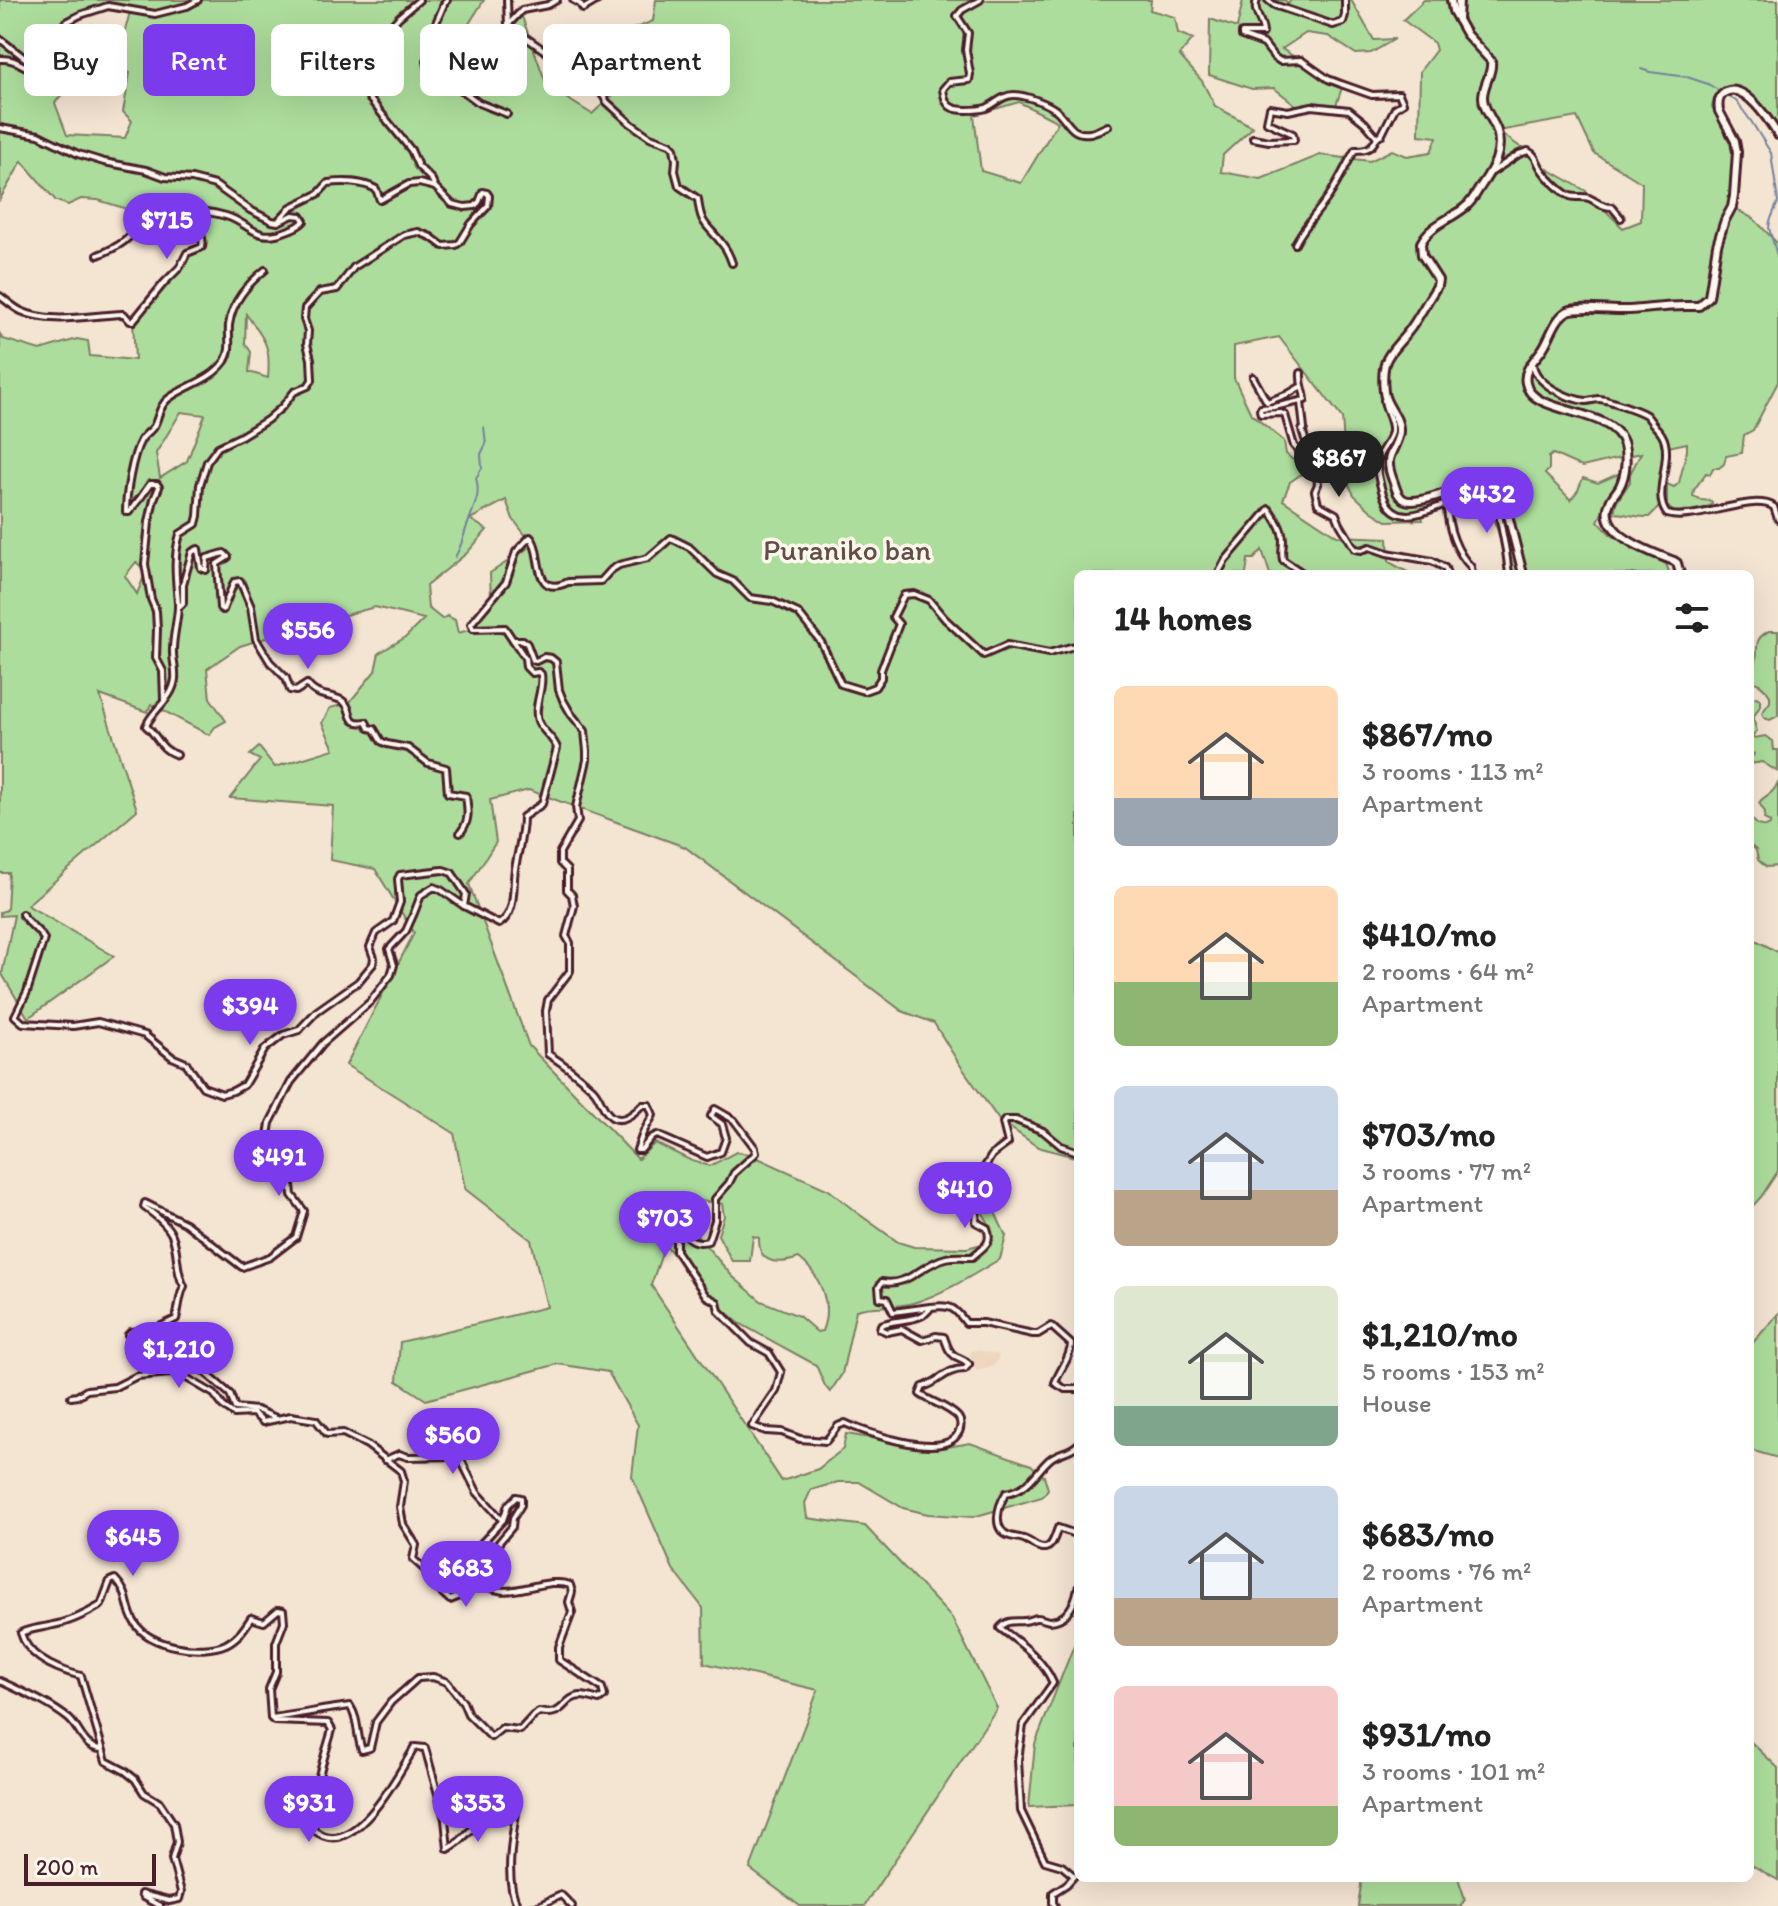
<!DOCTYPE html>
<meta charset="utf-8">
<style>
body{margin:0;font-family:Itim,sans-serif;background:#f6f6f6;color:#222;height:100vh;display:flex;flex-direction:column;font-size:30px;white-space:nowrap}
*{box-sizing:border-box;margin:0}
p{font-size:26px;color:#767676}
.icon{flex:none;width:44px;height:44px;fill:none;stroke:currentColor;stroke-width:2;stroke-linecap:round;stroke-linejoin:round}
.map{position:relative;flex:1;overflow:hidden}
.panel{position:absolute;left:1074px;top:570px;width:680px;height:1312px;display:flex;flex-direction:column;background:#fff;border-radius:12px;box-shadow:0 8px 32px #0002}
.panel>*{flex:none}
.top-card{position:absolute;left:24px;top:24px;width:760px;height:72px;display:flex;gap:16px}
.scale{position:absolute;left:24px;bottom:20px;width:132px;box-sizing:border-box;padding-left:8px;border:4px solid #4a1f2b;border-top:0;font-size:22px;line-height:28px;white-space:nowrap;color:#4a1f2b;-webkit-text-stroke:6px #fbf7ec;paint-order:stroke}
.price{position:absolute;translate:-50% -68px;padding:0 18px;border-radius:28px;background:#7c3aed;color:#fff;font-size:26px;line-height:52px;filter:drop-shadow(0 2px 4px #0008)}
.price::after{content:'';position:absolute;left:50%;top:48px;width:24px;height:18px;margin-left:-12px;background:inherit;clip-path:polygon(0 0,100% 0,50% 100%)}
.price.current{background:#222;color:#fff}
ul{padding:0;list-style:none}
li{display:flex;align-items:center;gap:24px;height:200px;padding:0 40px}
li span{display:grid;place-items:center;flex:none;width:224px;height:160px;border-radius:12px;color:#555}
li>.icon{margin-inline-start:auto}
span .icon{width:96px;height:96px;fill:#fffc;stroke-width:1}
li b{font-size:34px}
h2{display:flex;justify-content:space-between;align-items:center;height:96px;padding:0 40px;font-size:34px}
.chip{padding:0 28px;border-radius:12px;background:#fff;box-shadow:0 8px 32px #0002;font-size:28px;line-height:72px}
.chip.current{background:#7c3aed;color:#fff}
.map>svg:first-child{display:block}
.built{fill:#efd6bf}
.green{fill:#addd9c;stroke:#7c7e64;stroke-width:2;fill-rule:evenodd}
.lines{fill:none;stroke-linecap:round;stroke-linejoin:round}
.stream{stroke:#74819f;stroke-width:2}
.minor-casing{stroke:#4a1f2b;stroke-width:10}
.tertiary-casing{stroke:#4a1f2b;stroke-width:10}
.trunk-casing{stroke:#4a1f2b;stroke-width:12}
.minor{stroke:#fbf7ec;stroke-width:4}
.tertiary{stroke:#fbf7ec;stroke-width:4}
.trunk{stroke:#fbf7ec;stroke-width:6}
.labels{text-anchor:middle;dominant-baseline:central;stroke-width:7;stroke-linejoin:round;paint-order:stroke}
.park-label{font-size:30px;fill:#634e47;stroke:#fbf7ec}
</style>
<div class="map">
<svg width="1778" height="1906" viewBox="0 0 1778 1906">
<rect width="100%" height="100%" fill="#f4e4d2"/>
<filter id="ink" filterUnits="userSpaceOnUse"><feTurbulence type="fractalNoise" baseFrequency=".0125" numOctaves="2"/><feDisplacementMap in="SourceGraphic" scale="16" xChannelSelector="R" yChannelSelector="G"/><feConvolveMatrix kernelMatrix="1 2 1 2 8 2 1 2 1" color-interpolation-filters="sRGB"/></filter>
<g filter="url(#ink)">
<polygon class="built" points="976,1350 999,1355 995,1365 977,1371 969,1352"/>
<g class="green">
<path d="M0 0H484L451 52 479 66 520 11 547 86 592 114 626 83 599 43 653 21 656 0H1151L1150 10 1175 17 1178 33 1193 39 1179 55 1202 81 1215 106 1253 127 1223 155 1221 172 1261 179 1320 155 1370 161 1392 150 1407 156 1431 152 1437 137 1419 135 1420 71 1436 50 1434 43 1403 20 1424 0H1778V130C1769 114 1747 81 1726 88 1717 90 1714 98 1712 107 1720 119 1731 133 1734 147 1737 162 1734 192 1730 206L1754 219 1778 244V382L1753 430 1744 435 1742 453 1726 456 1724 464 1719 468H1713L1710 474 1706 473 1694 490 1693 496 1701 500 1711 501 1712 504 1704 511C1693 512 1685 508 1675 513L1667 506V484L1674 487 1679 483 1687 450V443L1663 448 1659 495 1660 506 1649 517C1635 518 1627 513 1614 513L1616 503 1630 482V474L1641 453 1582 467 1553 454 1549 457V469L1545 474 1571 500 1578 490 1583 478 1598 483 1618 474 1617 483 1598 521 1611 535 1666 564 1670 574H1510L1507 555 1492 516 1444 503 1421 511 1423 520 1387 521 1371 511 1354 495 1349 485 1346 470 1342 418 1279 337 1234 346V378L1251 414 1284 441 1286 454 1306 471 1290 482 1283 500 1337 536 1388 538 1389 562 1411 574H1270L1262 550 1254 559H1248L1246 574H1078V1158L1038 1147 999 1120 958 1062 934 1023 902 1011 685 847 529 790 490 800 496 842 469 884 529 1046 638 1159 655 1143 692 1161 710 1166 736 1152 749 1154 829 1190 856 1212 898 1242 914 1247 967 1248 993 1241 988 1222 981 1210 983 1206 994 1210 1006 1236 1000 1259C973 1275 943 1294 913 1303 894 1309 875 1304 856 1310L842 1374 830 1392 825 1386 816 1365 739 1323 725 1311 665 1245 651 1285 782 1481 818 1469 843 1449 846 1434 936 1449 970 1443 1031 1465 1044 1476 1048 1489 1042 1497 973 1517 928 1514 903 1508 859 1482H838L811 1490 805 1503 807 1518 865 1526 952 1618 997 1708 864 1906H800L750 1869 818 1690 704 1663 703 1608 673 1569 632 1476 638 1425 608 1372 558 1364 426 1400 397 1381 400 1342 547 1307 531 1240 465 1189 454 1133 346 1065 414 933 375 869 330 860 333 806 230 798 260 760 250 755 259 747 275 767 334 749 322 723 330 708 349 703 375 671 379 653 406 637 424 619 375 607 308 625 240 646 207 669 210 698 226 721 215 727 209 735 151 704 147 712 100 695 137 810 27 905 114 956 28 1018 2 974 14 915 0 916V912L7 910 9 873H0V334L3 339 40 350 77 339 88 341 90 356 135 360 133 321 180 267 187 253 202 247 203 237 190 222 195 230 98 200 81 199 68 205 56 201 22 161 0 199ZM108 6 130 12 115 67 130 73 123 112 132 121 125 138 67 135 55 103 63 93 59 74 65 23ZM1019 102 1058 122 1021 183 981 171 974 115ZM1577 117 1594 153 1642 183 1641 221 1623 228 1586 191 1541 165 1523 149 1498 131ZM246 314C265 340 271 345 268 378L249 372 251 352 245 343ZM181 412 205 415 187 461 160 478 156 453ZM506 500 513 519 533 545 490 573 491 599 473 629 458 633 455 620 447 616 442 619 428 608 426 586 467 553 487 530 470 519ZM136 562 146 571 137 594 125 576ZM701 1201 722 1204 724 1216 718 1235 732 1261H750L753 1236 759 1238C759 1242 759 1247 761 1252 768 1266 787 1262 799 1258 820 1275 833 1304 822 1331L817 1332 799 1316 761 1301 732 1276 690 1227Z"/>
<polygon points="1243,0 1285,0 1288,4 1291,0 1351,0 1374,40 1395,39 1371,53 1356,54 1328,36 1306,33 1282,49 1318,72 1344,82 1335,108 1312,106 1301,109 1274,88 1252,89 1209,75 1210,19 1237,28"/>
<path d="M1769 631H1778V716L1770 720 1764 718 1762 713 1770 702V696C1766 689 1759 681 1750 682 1750 672 1754 670 1756 662 1759 646 1752 640 1769 631Z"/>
<polygon points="1756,697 1760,699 1760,706 1753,718 1757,731 1752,736 1755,738 1765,736 1773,741 1774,750 1778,750 1778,772 1762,762 1750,764 1750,760 1754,754 1750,751 1750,699"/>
<path d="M1778 782V866L1766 867 1758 860 1756 850 1750 845V818L1758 825 1766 827 1770 825V822L1764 819 1765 812 1759 803C1764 794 1772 797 1778 782Z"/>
<polygon points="1750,937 1778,952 1778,1171 1761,1197 1750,1209 1750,1115 1753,1111 1750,1085"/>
<polygon points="1778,1314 1778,1458 1750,1450 1750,1346"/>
<polygon points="1078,1635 1078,1805 1029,1807 1035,1744"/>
<polygon points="1750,1741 1778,1768 1778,1880 1750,1864"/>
<polygon points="1362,1878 1458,1878 1465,1899 1461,1906 1358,1906"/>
</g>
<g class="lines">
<g class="stream">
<polyline points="1641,69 1650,72 1687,77 1708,84 1736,101 1751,121 1771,153 1778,202 1770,221 1769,228 1778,259"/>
<path d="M455 557C463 544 463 535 469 521 474 505 481 496 476 478L482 468 481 454 486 444 484 427"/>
</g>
<g class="minor-casing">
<g id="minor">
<polyline points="447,0 445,2 430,37 427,61 428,66 435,74 452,83 479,103 507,114"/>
<path d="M507 0 508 25 548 53 561 65 600 91 607 102 630 123 650 137 670 144 674 148 676 160 675 171 679 186 698 199C701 228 708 224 723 245 727 250 730 257 732 263"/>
<polyline points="573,0 580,4 583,9 598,0"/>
<path d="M980 0 962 10 957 16 968 33 966 50 970 74 969 80 949 82 943 89C945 106 950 110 967 110 973 110 980 110 986 108 996 104 1002 95 1014 95 1025 95 1047 103 1056 110 1068 120 1070 136 1090 133 1096 132 1103 128 1108 126"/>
<polyline points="1268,0 1274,5 1333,25 1343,22 1345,15 1345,0"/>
<polyline points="508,25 522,10 548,5 557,0"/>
<polyline points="39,69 46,63 64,37 65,23 80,15 108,6 155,14 187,6 198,0"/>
<path d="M0 128 39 135 78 154 104 162 146 170 165 177 192 179 215 185 250 210 272 221 278 222 293 215 301 216 304 221C300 226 296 227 289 230 255 244 252 224 226 216 200 209 165 207 140 219 135 238 116 248 98 255"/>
<path d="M1253 138 1269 141 1294 140 1293 134 1267 122 1270 108 1288 111 1312 106 1349 110 1365 123 1377 137 1382 134 1395 108 1403 103 1399 94 1372 95 1341 84 1328 79 1301 60 1280 61 1274 57 1264 44 1242 36V33H1263C1263 20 1252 13 1257 0"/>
<path d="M1492 172 1519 154 1528 151C1535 155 1535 157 1539 165 1543 174 1561 192 1570 196 1576 198 1583 196 1589 198 1598 202 1601 207 1612 207L1621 218"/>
<path d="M279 220 291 207 318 194 328 183C345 181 361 181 376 189L380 200 409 184 419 183 435 187"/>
<path d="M1295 244C1304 226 1318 212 1329 196 1339 181 1346 165 1355 150 1366 150 1372 149 1377 137"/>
<path d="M0 296C7 301 13 307 21 311 50 325 91 315 122 314H124L130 321H133L164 283 180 267 187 253 202 247C208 218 160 228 143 228L138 226"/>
<path d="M1533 364C1535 384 1568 399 1586 401 1591 401 1595 399 1599 399 1607 399 1640 411 1646 415 1649 418 1651 422 1654 425 1656 428 1660 431 1662 435 1675 457 1651 494 1667 514 1695 523 1752 492 1774 507L1778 519"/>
<path d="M1301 373C1300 385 1304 389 1305 400L1274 407 1261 408 1260 410 1261 414 1281 413 1285 415 1294 446 1312 464 1317 476 1318 484 1315 491 1318 504 1336 514 1340 524 1355 549 1362 550 1370 547 1387 553 1432 561 1445 568 1447 574"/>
<polyline points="1253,377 1267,402 1288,394 1300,387"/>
<path d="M1384 400C1385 411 1393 420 1392 431 1391 441 1381 449 1378 459 1376 470 1379 480 1382 491 1392 526 1417 515 1443 505L1447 507C1448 528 1456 552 1471 567L1472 574"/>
<polyline points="1301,402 1304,429 1302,430 1305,439"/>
<polyline points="1312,464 1318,465 1329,455"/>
<polyline points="1485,495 1489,505 1499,514 1506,551 1509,574"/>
<path d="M1218 574 1225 561 1269 509C1275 518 1283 529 1283 540 1283 548 1281 552 1283 560L1304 574"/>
<path d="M180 606 183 603V584L192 552 198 549 201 568 206 570 207 558 224 553 228 557 217 564 220 608 223 610 234 582 240 581 251 607 256 639 270 662 286 678 290 690 296 691 307 684C310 688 313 691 318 693 326 697 337 696 344 702 354 711 345 725 366 722L369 728 374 729 381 741 387 744 408 748 428 763 446 768 448 793 466 796C468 811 470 821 460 833"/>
<path d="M513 640H523L527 644 533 660 536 661 544 657 551 658 556 662 559 690 563 700 571 714 585 731 587 751V760L576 807 578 821 560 852V863L567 870V890L572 895 574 906 566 936 570 943V971L548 1000 546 1011 548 1054C564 1064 579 1076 593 1089 599 1095 601 1104 606 1111 617 1127 632 1116 642 1105H649L653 1115 643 1133 637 1150H641L651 1138 657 1135 707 1157 721 1152 726 1138 722 1124 711 1116 715 1109 734 1120 755 1148 756 1153 753 1156 734 1173 729 1183 715 1199V1220L708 1241C695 1244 689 1240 681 1230L676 1232V1251L706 1296 717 1302 719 1311 751 1343 769 1353 781 1372 776 1391 752 1426 766 1431 782 1432 800 1439 826 1441 838 1426 845 1423C866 1433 941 1459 957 1435 961 1430 962 1422 958 1417 949 1407 931 1402 920 1394L923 1387C940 1382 945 1369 965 1369L969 1364C964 1359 961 1359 955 1356 948 1351 947 1345 944 1337L936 1336 922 1340 902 1329 887 1332 880 1329 881 1325C897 1318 922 1323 931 1307 951 1304 955 1308 966 1323H983L1033 1334H1038L1051 1326 1071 1344C1071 1357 1060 1369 1055 1383L1065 1389H1078"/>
<path d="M164 700 163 671 156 658 157 629 156 611 151 599 145 564 149 522 154 499 159 487 157 484H150L141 497 129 512H126C126 494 132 456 141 440 145 434 151 431 154 426 159 417 159 406 168 399 186 385 211 381 225 361 232 350 228 338 229 325 232 301 248 284 265 270"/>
<path d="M177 755C159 749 159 737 146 726 153 709 173 699 175 679 176 670 173 661 173 653 172 638 179 616 178 603 176 579 173 558 180 534L196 524 198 516 200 485 207 462 218 447 241 436 267 420 282 407 294 392 308 386 312 380 311 359 307 344 308 331 304 319 305 308 320 292 337 289 354 267 404 235 418 232 431 237 443 246 456 245 460 242 471 224 488 206 489 196 487 193 483 192 479 202 475 206 465 207 452 204 435 187 432 180 418 166 411 150 369 98 378 76 381 45 389 36 391 26 399 17 419 0"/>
<path d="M22 914C28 924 38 929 44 939L27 992 15 1016 23 1023 73 1026 98 1022 145 1035 172 1057 186 1063 203 1087 222 1094 233 1091 244 1085 265 1049 283 1035 299 1030 317 1011 358 982 373 964 374 958 370 947 376 933 393 921 400 902 398 879 400 875 443 870 452 873 466 894 464 906"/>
<path d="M930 1307 893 1312 887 1299 880 1298 879 1287 882 1282C909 1287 921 1264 946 1258 954 1256 964 1257 972 1257 983 1247 993 1244 987 1228L976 1222 977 1206 971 1198 970 1191 992 1155 1008 1143 1003 1123 1005 1120H1016L1043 1131 1061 1146 1078 1152"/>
<path d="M71 1397 77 1396 87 1390 115 1387 137 1376 171 1373 185 1377 214 1394 223 1406 234 1414 253 1413 263 1422 291 1416 316 1420 327 1434 343 1433 367 1445 401 1471 404 1481 400 1507 403 1524 416 1545 413 1559 433 1577 438 1589 450 1600 460 1596C461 1587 453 1582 454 1573L503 1520 508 1505 516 1497 521 1498V1505L513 1518 512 1527 475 1571V1578C502 1601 519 1587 551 1583 559 1583 563 1582 570 1585L572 1592 569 1602 572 1612 559 1647V1660L602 1688 604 1696 599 1700C593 1698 586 1696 580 1696 562 1698 565 1718 539 1712L533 1716 520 1730 502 1728 491 1737 468 1714 463 1702 447 1682 433 1677 418 1678 391 1702 376 1722 370 1748 362 1750C356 1734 359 1720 350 1706 324 1709 298 1715 271 1718L269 1689 276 1672V1643L284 1622 283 1611 278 1610 264 1622 251 1618C244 1629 238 1638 226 1644 201 1655 150 1647 135 1623 124 1605 131 1595 115 1579L110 1581 101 1605C86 1614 70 1622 53 1625 42 1628 31 1628 21 1633 28 1658 58 1670 81 1676L106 1761 125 1771 135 1779 144 1793 160 1803 174 1824 177 1842 172 1859 181 1892 179 1899 169 1901 141 1894 143 1897 160 1906"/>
<path d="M274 1417 257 1410 235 1408 230 1394 193 1362 189 1348 181 1346 171 1349 131 1339 128 1335 131 1332 153 1330 176 1319C179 1308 179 1296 184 1286 175 1271 179 1252 172 1235 167 1224 154 1214 144 1207L145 1203 185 1223 242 1267 270 1257 296 1237 304 1211 292 1195 290 1175 271 1155 268 1136 270 1123 291 1082 323 1043 370 1002 391 975 394 965 389 949 406 931 414 913 421 895 434 887 441 890 464 906 499 924C517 913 512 887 515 869 518 851 523 835 523 817L542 804 557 748C553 737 542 731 538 721 533 706 544 689 541 674L538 672 532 673 526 667 525 658 505 628 473 629 471 624 506 582 516 552 530 537C544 550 530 600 568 582L601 581 611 570 619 565 648 558 671 538 689 547 717 574 733 581 750 598 772 601 798 613 821 642 841 684 864 691 875 687 881 678V670L899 624 893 617 904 595 914 594 929 600 945 619 984 655 1007 645 1049 653 1078 645"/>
<path d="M1078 1444C1070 1453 1059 1451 1050 1459 1035 1472 1030 1489 1006 1493 998 1506 991 1530 1010 1536 1016 1538 1022 1537 1028 1541 1034 1544 1038 1549 1045 1548 1053 1547 1055 1535 1058 1528L1078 1535"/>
<polyline points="385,1460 399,1454 408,1457 459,1456 477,1492 502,1520"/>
<path d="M0 1681C23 1692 49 1703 69 1719 81 1730 83 1748 101 1749"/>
<path d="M271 1718 274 1721 328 1723 332 1730C324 1758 309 1801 314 1830 354 1863 398 1774 415 1747L425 1748 445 1819 448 1849C461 1842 463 1837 473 1828 483 1818 502 1816 516 1813 512 1840 504 1882 518 1906"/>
<polyline points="538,1906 561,1895 572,1906"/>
<path d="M1055 1906 1053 1903V1893L1067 1884 1074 1876 1062 1866 1045 1861 1021 1811 1018 1760 1023 1725 1053 1683C1043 1659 1020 1643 1000 1628 1008 1619 1014 1622 1024 1621 1029 1621 1033 1618 1037 1618 1042 1618 1046 1621 1050 1621 1068 1620 1075 1603 1078 1588"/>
</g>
</g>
<g class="tertiary-casing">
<path id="tertiary" d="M0 39 39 69C23 71 20 58 0 59"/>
</g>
<g class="trunk-casing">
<g id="trunk">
<path d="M1451 0 1453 11 1466 34 1491 61C1493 74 1483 84 1483 97 1483 110 1493 119 1497 131 1504 154 1491 171 1479 189 1475 196 1471 203 1464 208 1449 220 1430 225 1421 243L1422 255 1438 280 1437 286C1428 300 1420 315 1411 328 1391 355 1380 354 1384 392 1385 406 1400 416 1399 431 1399 441 1391 450 1389 460 1388 468 1391 475 1394 483 1396 489 1397 495 1403 499 1416 507 1452 489 1468 486 1482 489 1501 502 1508 515L1523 574"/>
<polyline points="1458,20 1459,0"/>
<path d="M1680 574 1677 563 1674 561C1652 553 1595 533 1610 502 1612 496 1617 492 1620 486 1626 474 1627 458 1624 445 1614 406 1531 416 1526 383 1523 370 1534 361 1541 351 1550 340 1554 318 1568 311 1580 306 1614 311 1629 310 1649 309 1669 305 1690 306H1699L1709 297 1717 245 1725 220 1732 207 1734 196 1737 152 1735 141 1719 111C1718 105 1718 97 1724 93 1744 80 1770 122 1778 135"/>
</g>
</g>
<use href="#minor" class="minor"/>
<use href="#tertiary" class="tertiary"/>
<use href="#trunk" class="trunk"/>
</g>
</g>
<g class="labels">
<g class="park-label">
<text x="847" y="549">Puraniko ban</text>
</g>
</g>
</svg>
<div class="scale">200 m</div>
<b class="price" style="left:167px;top:261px">$715</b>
<b class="price current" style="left:1339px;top:499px">$867</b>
<b class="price" style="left:1487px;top:535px">$432</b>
<b class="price" style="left:308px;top:671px">$556</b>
<b class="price" style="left:250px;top:1047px">$394</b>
<b class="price" style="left:279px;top:1198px">$491</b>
<b class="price" style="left:965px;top:1230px">$410</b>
<b class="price" style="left:665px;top:1259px">$703</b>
<b class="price" style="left:179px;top:1390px">$1,210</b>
<b class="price" style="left:453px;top:1476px">$560</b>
<b class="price" style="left:133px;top:1578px">$645</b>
<b class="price" style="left:466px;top:1609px">$683</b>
<b class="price" style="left:309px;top:1844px">$931</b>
<b class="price" style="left:478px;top:1844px">$353</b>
<div class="top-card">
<a class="chip">Buy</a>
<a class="chip current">Rent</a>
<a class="chip">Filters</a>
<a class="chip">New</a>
<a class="chip">Apartment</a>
</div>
<section class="panel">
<h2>14 homes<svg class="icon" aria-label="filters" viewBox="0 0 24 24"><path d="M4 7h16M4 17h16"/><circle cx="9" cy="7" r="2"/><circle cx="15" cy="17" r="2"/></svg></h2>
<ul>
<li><span style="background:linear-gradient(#ffd9b3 70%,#9aa5b1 0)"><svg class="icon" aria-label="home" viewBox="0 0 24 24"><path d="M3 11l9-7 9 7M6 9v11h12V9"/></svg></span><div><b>$867/mo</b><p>3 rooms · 113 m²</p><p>Apartment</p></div></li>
<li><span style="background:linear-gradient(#ffd9b3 60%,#8fb573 0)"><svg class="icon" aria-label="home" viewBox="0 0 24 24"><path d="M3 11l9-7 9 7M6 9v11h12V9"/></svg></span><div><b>$410/mo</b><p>2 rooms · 64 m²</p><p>Apartment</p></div></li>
<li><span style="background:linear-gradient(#c9d6e8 65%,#b9a48a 0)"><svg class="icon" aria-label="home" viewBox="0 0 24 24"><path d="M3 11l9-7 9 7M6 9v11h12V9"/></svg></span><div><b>$703/mo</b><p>3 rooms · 77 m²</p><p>Apartment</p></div></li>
<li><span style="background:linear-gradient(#dfe7d0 75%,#7fa58c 0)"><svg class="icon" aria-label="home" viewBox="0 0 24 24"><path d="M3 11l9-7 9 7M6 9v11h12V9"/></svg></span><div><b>$1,210/mo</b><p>5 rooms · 153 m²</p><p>House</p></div></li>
<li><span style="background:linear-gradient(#c9d6e8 70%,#b9a48a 0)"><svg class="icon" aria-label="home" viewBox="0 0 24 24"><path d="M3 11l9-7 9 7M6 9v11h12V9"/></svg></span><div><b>$683/mo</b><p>2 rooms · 76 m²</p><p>Apartment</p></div></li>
<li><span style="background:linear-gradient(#f6c9c9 75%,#8fb573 0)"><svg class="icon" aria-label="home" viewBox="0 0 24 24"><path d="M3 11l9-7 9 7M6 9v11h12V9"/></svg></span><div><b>$931/mo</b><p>3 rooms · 101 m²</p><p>Apartment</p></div></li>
</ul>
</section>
</div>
